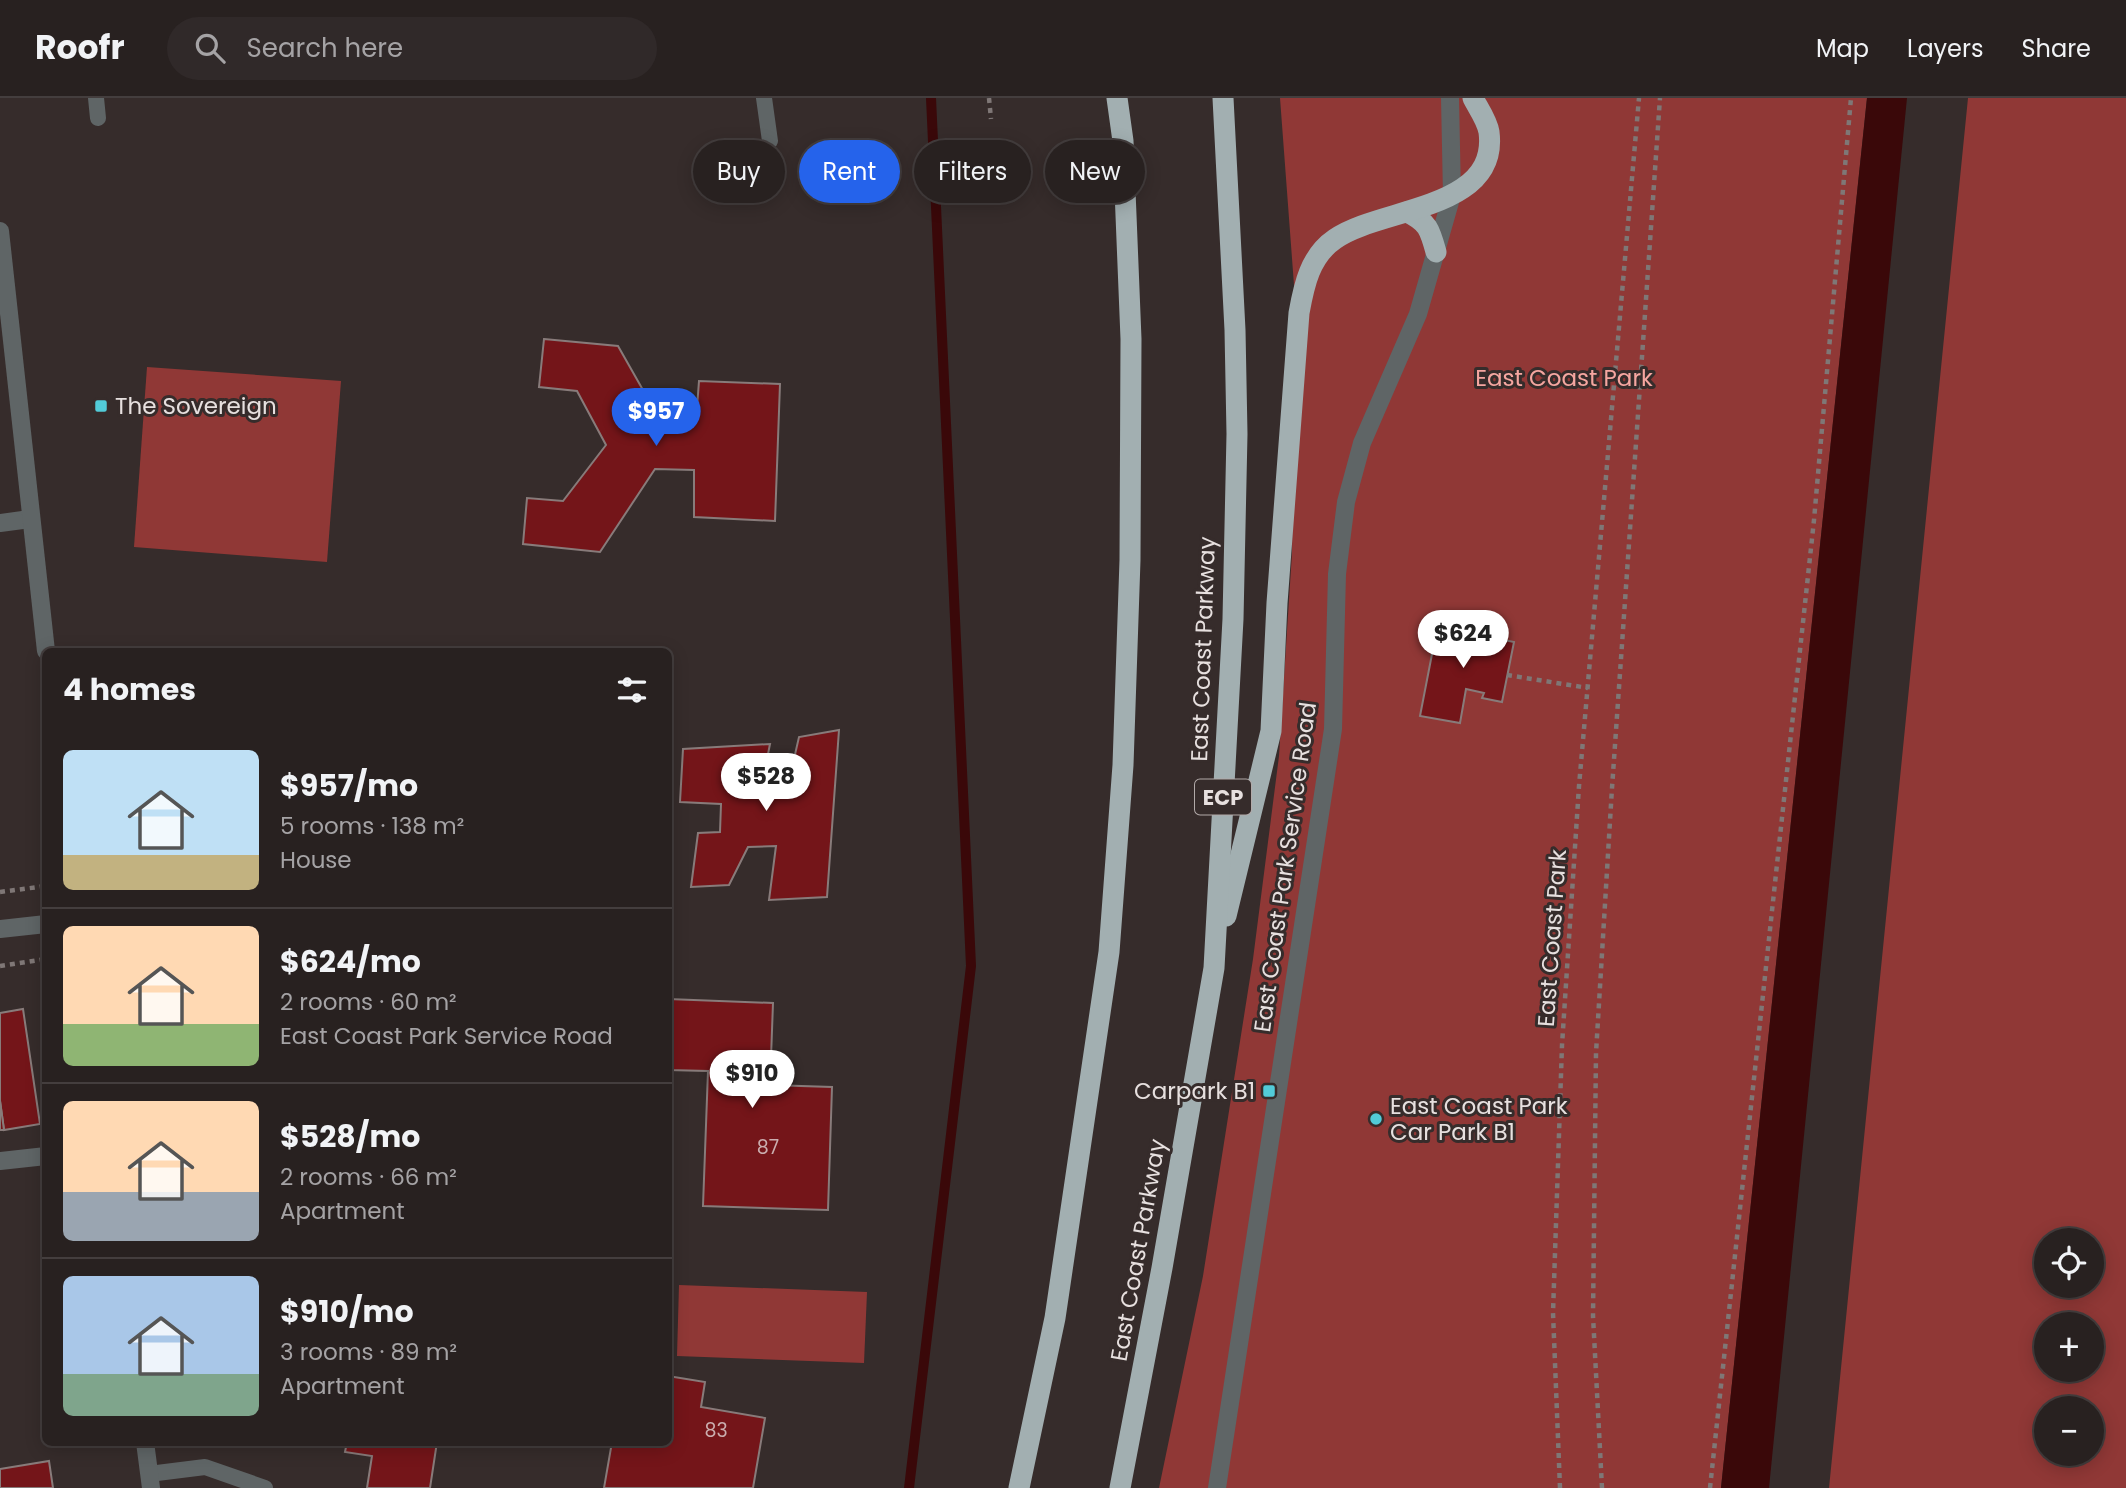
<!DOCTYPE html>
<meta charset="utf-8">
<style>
body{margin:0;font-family:Poppins,sans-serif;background:#302929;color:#f1f3f6;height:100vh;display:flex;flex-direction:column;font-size:26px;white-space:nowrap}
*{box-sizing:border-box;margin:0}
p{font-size:23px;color:#a5a3a5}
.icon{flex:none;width:38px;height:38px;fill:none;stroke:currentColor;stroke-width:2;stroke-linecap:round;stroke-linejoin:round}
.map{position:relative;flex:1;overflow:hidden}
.drawer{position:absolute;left:42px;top:550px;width:630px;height:798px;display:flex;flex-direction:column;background:#282120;border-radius:10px;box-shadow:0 4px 18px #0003,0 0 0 2px #443e3e}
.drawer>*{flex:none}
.top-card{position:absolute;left:693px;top:42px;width:665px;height:63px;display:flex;gap:14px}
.buttons{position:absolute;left:2034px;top:1130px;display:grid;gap:14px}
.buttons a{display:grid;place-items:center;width:70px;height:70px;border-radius:50%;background:#282120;box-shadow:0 4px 18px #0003,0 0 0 2px #443e3e;font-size:35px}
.price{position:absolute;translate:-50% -60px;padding:0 16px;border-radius:24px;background:#fff;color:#222;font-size:23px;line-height:46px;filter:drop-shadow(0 2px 4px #0008)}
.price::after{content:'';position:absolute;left:50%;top:42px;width:21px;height:16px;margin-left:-10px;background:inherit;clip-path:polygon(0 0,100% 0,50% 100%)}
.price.on{background:#2563eb;color:#fff}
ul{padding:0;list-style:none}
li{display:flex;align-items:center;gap:21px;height:175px;padding:0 21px}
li+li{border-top:2px solid #443e3e}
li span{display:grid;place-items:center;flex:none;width:196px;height:140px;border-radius:10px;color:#555}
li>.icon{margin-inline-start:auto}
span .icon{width:84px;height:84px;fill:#fffc;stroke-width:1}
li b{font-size:30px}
h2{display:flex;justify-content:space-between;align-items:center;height:84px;padding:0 21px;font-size:30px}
.chip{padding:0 24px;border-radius:32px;background:#282120;box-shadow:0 4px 18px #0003,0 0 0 2px #443e3e;font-size:24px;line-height:63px}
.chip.on{background:#2563eb;color:#fff}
header{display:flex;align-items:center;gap:42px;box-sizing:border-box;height:98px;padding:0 35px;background:#282120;border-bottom:2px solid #443e3e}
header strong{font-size:33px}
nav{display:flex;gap:38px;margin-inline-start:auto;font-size:24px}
.search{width:490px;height:63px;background:#302929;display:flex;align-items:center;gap:18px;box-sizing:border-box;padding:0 24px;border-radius:38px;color:#a5a3a5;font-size:26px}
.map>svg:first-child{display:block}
.green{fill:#903836;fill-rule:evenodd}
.water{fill:#3a0809}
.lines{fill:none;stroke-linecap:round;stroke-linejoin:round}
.stream{stroke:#3a0809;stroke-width:10}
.building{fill:#741519;stroke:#887b7a;stroke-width:2}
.path{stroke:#7f7776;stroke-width:4.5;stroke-dasharray:5 5;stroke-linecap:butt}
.service{stroke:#5f6566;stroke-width:16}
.minor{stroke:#5f6566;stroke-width:18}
.tertiary{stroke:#5f6566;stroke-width:18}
.motorway{stroke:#a2afb1;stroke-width:21}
.poi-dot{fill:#52cbd8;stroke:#362c2b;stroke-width:2.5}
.labels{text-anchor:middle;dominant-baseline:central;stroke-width:6;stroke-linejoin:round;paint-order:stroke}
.number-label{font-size:19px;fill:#caadae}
.shield{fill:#362c2b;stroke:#b2aaa9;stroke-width:2}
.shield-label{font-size:21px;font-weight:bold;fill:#e7e0df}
.park-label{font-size:23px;fill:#f6a6a0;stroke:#362c2b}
.poi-label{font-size:23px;fill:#e7e0df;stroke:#362c2b;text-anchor:start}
.street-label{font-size:23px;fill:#e7e0df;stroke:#362c2b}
</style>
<header>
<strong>Roofr</strong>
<div class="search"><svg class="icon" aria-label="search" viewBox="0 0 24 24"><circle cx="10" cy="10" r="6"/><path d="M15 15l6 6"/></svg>Search here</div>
<nav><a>Map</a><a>Layers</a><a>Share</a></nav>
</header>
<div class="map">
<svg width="2126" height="1390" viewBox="0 0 2126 1390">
<rect width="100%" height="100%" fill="#362c2b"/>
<g class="green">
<polygon points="1280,0 1867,0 1721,1390 1159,1390 1203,1178 1253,861 1279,658 1292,455 1294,187"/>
<path d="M1968 0H2126V1390H1829ZM2046 1143H2091V1188H2046ZM2046 1227H2091V1272H2046ZM2046 1311H2091V1356H2046Z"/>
<polygon points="147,269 341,283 327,464 134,449"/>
<polygon points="679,1187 867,1194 864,1265 677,1258"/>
</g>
<polygon class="water" points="1867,0 1907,0 1769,1390 1721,1390"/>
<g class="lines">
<polyline class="stream" points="909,1390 971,868 931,0"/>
</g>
<g class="building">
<polygon points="544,241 618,248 660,322 696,323 699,283 780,286 775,423 694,419 694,372 655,371 600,454 523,446 527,400 563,403 606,347 577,293 539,289"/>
<polygon points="1439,520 1480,527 1475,551 1492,554 1494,540 1514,544 1502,604 1482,600 1484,595 1466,591 1460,625 1420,618"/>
<polygon points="839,632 827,799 769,802 776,748 748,749 729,787 691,789 698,735 720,734 721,706 680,704 683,651 770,646 762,686 788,687 799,639"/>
<polygon points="668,901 773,905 770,987 832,989 828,1112 703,1108 708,973 668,972"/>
<polygon points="23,911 40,1026 4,1032 0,1003 0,915"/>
<polygon points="0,1003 4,1032 0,1032"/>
<polygon points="668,1278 705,1284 701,1309 765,1320 753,1390 604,1390 612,1344 668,1344"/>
<polygon points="347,1344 437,1344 430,1390 367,1390 372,1358 345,1354"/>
<polygon points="49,1363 53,1390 0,1390 0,1371"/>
</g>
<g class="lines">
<g class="path">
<polyline points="989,0 991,21"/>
<polyline points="1507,577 1588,590"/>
<polyline points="0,794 46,788"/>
<polyline points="0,868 46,861"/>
<polyline points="1560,1390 1553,1215 1562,947 1579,688 1639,0"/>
<polyline points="1602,1390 1593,1218 1596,955 1612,690 1660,0"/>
<polyline points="1710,1390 1814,422 1851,0"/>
</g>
<g class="service">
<polyline points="96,0 98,20"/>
<polyline points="764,0 770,43"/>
<polyline points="149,1376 205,1369 265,1390"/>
</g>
<g class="minor">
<polyline points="0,425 30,421"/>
<polyline points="0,831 46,826"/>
<polyline points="0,1063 46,1058"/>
<polyline points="1217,1390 1333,631 1337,476 1346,404 1362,345 1418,216 1452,97 1450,0"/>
</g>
<g class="tertiary">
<polyline points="0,133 46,553"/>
<polyline points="145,1344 151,1390"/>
</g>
<g class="motorway">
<path d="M1407 114C1428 124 1430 132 1436 154"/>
<path d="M1226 818 1271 633 1277 505 1299 215C1304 187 1310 158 1335 141 1380 109 1499 113 1489 34 1487 22 1478 10 1473 0"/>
<polyline points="1019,1390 1055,1220 1109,854 1123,667 1130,462 1131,241 1123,43 1117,0"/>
<polyline points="1120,1390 1162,1170 1214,870 1233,521 1237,336 1235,232 1223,0"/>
</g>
</g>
<g class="poi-dot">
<rect x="94" y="301" width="14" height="14" rx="3.5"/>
<rect x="1262" y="986" width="14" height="14" rx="3.5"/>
<circle cx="1376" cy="1021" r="7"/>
</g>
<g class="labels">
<g class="number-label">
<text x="768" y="1049">87</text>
<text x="716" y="1332">83</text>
</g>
<rect class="shield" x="1195" y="681.5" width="56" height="35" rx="5"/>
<g class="shield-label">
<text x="1223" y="699">ECP</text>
</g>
<g class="park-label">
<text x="1564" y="280">East Coast Park</text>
</g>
<g class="poi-label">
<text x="115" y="308">The Sovereign</text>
<text x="1255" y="993" text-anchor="end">Carpark B1</text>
<text x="1390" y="1008">East Coast Park<tspan x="1390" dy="26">Car Park B1</tspan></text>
</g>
<g class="street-label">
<text transform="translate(1203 551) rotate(-88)">East Coast Parkway</text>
<text transform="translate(1285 769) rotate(-82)">East Coast Park Service Road</text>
<text transform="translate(1552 840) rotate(-86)">East Coast Park</text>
<text transform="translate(1138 1152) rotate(-80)">East Coast Parkway</text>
</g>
</g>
</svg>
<div class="buttons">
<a><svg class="icon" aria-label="locate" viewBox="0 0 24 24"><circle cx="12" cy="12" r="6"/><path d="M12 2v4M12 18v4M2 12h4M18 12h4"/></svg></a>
<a>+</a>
<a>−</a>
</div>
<b class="price on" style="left:656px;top:350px">$957</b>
<b class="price" style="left:1463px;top:572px">$624</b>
<b class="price" style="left:766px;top:715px">$528</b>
<b class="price" style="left:752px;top:1012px">$910</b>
<div class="top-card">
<a class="chip">Buy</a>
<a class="chip on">Rent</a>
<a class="chip">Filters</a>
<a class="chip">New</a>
</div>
<section class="drawer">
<h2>4 homes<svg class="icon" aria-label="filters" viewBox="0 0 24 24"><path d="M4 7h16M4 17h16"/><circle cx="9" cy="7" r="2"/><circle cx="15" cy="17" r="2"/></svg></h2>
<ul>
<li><span style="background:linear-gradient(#bfe0f5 75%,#c2b280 0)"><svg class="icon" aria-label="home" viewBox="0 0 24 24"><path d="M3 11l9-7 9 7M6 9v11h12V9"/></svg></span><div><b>$957/mo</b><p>5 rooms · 138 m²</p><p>House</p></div></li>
<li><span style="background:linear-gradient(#ffd9b3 70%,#8fb573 0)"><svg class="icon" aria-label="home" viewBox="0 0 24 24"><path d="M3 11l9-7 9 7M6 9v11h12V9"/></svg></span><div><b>$624/mo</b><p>2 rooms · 60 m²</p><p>East Coast Park Service Road</p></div></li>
<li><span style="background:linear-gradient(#ffd9b3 65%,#9aa5b1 0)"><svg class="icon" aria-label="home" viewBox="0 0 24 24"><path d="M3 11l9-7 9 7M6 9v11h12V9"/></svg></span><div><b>$528/mo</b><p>2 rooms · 66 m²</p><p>Apartment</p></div></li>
<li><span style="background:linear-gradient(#a9c7e8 70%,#7fa58c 0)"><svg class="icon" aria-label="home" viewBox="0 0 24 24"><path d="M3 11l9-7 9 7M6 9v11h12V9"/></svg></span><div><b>$910/mo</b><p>3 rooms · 89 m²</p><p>Apartment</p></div></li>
</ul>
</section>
</div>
